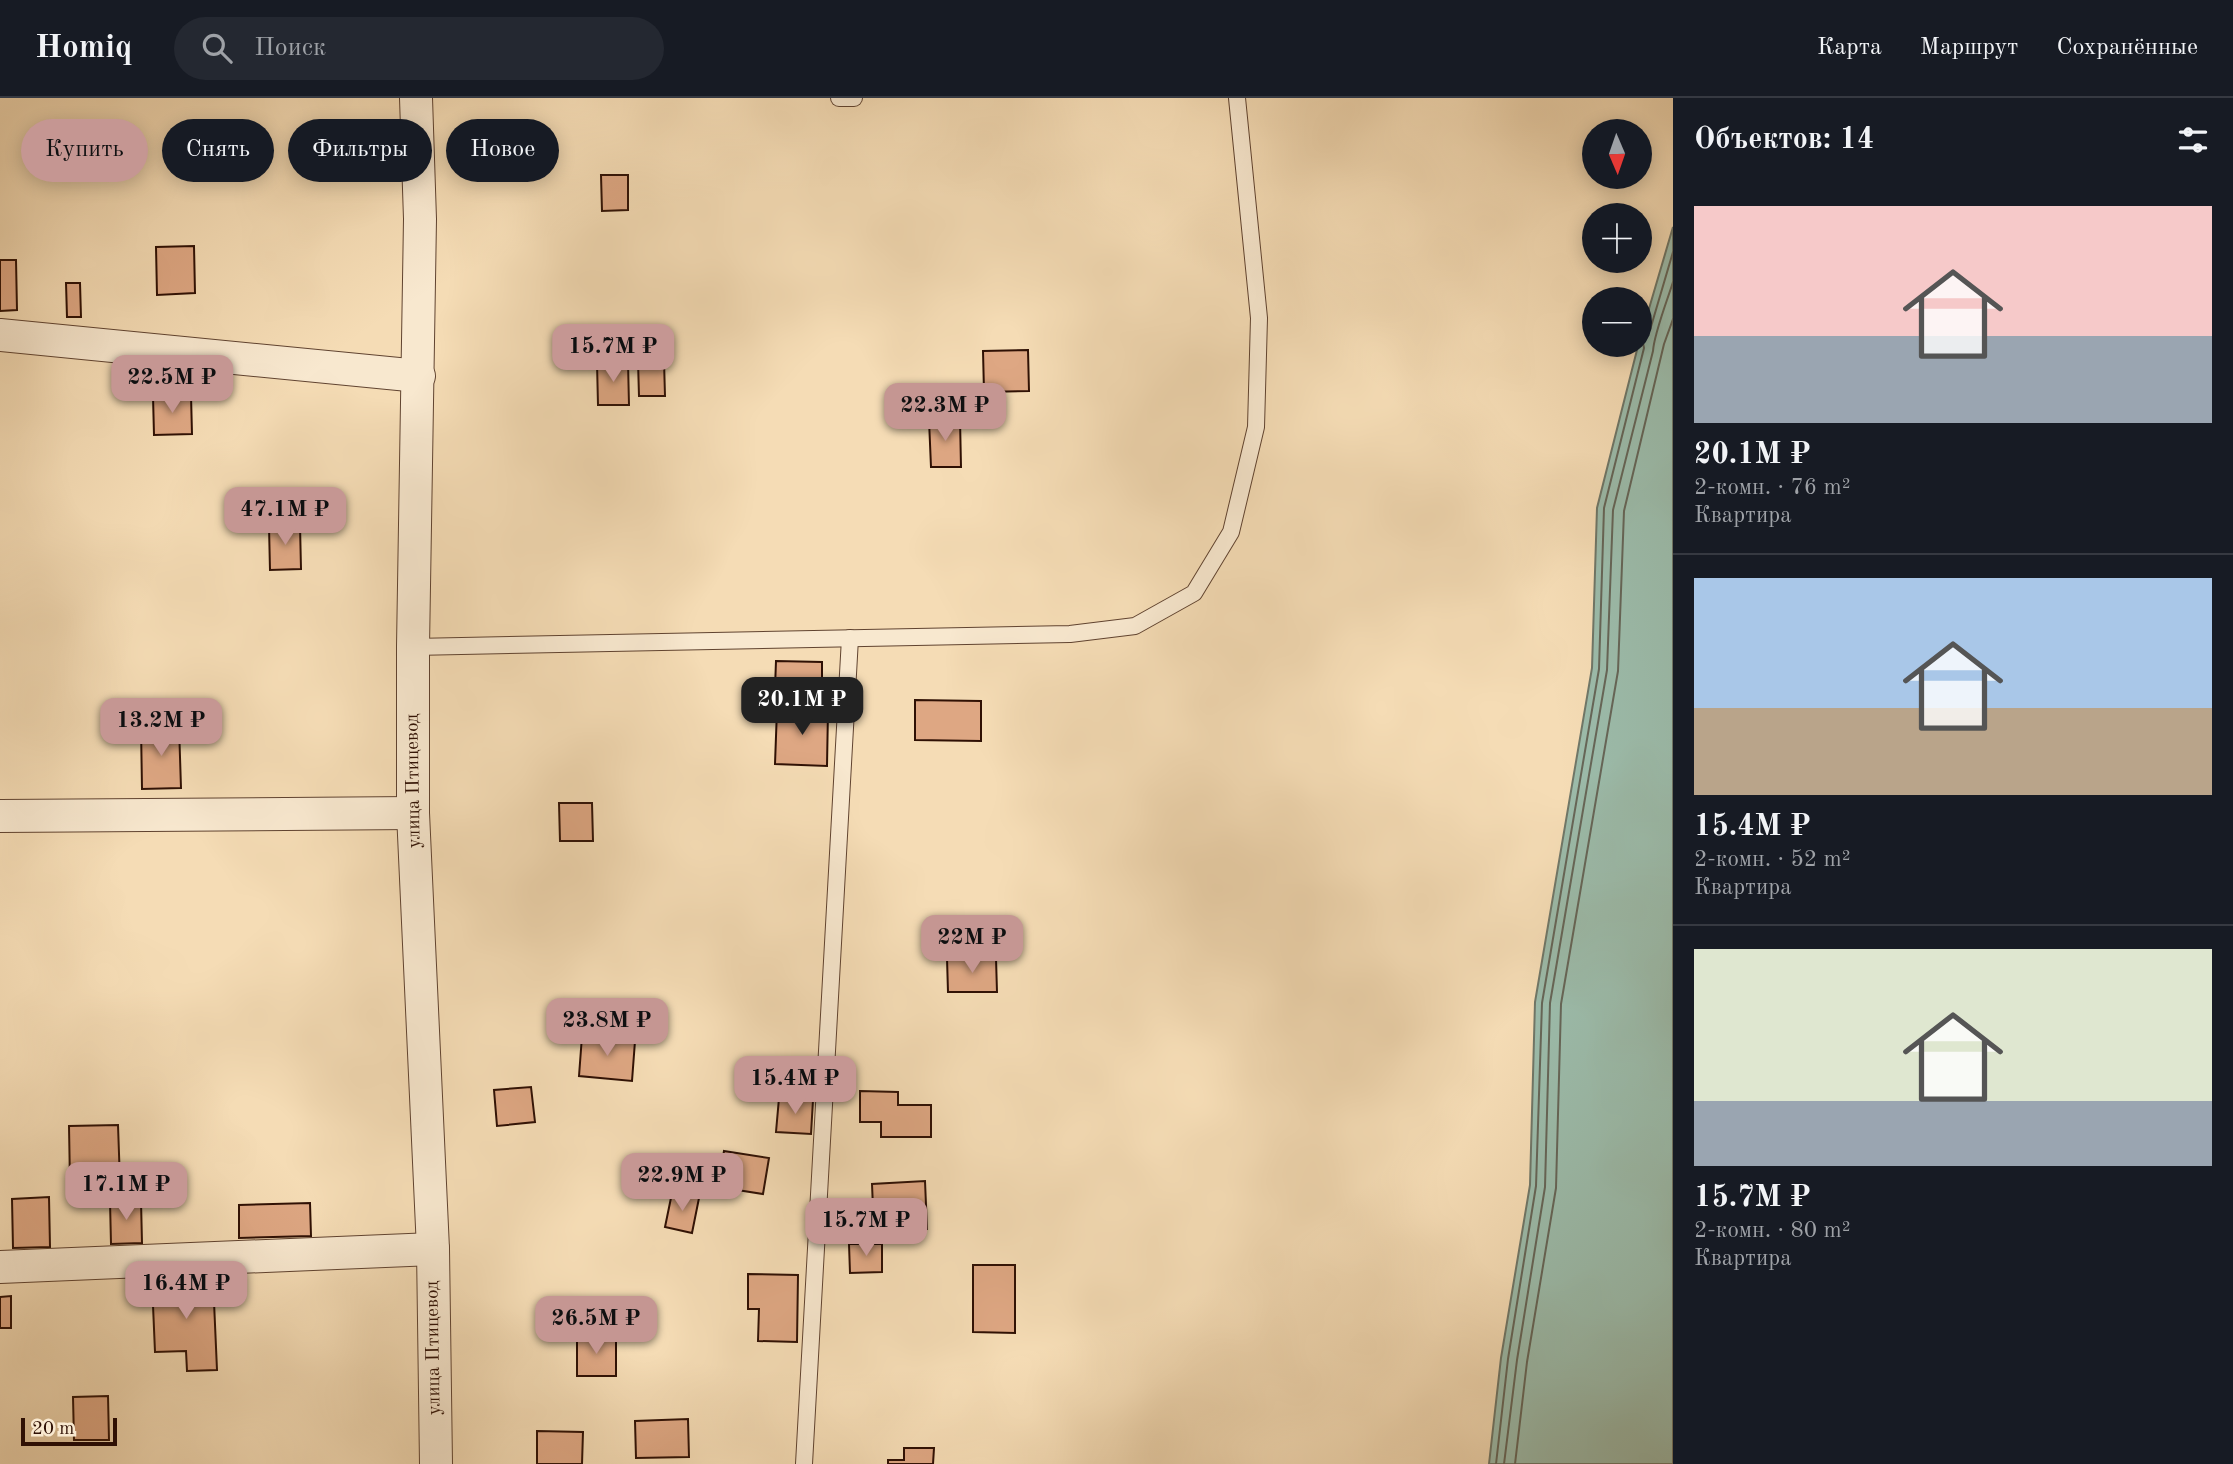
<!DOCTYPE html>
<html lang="ru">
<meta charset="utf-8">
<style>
body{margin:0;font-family:"Old Standard TT",serif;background:#242831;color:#f1f3f6;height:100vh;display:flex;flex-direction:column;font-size:26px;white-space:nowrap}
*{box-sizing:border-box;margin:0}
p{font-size:23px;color:#9ea1a6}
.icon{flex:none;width:38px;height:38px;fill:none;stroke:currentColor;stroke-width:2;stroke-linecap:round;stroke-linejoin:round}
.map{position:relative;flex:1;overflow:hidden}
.panel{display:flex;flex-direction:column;background:#171b24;width:560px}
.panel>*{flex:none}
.banner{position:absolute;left:21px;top:21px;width:665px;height:63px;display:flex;gap:14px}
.needle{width:46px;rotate:178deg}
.fabs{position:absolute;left:1582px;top:21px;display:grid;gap:14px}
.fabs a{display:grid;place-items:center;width:70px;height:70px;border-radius:50%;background:#171b24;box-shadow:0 4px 18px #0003;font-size:35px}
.scale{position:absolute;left:21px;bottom:18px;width:96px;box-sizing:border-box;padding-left:7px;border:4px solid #2f1004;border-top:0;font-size:19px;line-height:24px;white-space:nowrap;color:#2f1004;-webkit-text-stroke:5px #f8e8cf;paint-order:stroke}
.price{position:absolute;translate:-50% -60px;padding:0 16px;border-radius:14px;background:#c59692;color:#111;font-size:23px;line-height:46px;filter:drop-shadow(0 2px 4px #0008)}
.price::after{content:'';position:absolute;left:50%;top:42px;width:21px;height:16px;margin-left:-10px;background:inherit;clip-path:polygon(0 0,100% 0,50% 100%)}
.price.active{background:#222;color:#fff}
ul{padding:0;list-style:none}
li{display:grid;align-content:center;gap:14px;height:371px;padding:0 21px}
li+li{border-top:2px solid #363941}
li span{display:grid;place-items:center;height:217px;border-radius:0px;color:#555}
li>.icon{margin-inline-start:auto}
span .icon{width:126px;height:126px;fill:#fffc;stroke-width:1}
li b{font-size:30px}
h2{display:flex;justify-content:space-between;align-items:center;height:84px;padding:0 21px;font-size:30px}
.chip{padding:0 24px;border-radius:32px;background:#171b24;box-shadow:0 4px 18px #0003;font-size:24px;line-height:63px}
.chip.active{background:#c59692;color:#111}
header{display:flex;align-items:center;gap:42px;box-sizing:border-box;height:98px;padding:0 35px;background:#171b24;border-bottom:2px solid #363941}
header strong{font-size:33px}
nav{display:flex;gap:38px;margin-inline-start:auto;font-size:24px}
.search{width:490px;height:63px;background:#242831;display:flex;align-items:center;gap:18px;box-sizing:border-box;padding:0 24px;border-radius:38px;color:#9ea1a6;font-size:26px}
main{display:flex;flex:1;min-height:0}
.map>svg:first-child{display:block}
.water{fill:#9cbcab;stroke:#707768;stroke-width:2}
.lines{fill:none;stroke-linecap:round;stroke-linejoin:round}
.shore{stroke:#666658;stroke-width:2}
.building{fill:#dea783;stroke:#2f1004;stroke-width:2}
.lane-casing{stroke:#604330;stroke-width:18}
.street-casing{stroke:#604330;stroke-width:34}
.lane{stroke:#f8e8cf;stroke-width:16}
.street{stroke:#f8e8cf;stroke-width:32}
.labels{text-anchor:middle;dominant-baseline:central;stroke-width:7;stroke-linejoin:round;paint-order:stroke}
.street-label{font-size:19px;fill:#2f1004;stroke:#f8e8cf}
</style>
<header>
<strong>Homiq</strong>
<div class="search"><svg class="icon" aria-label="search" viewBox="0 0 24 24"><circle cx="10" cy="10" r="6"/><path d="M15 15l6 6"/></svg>Поиск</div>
<nav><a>Карта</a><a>Маршрут</a><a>Сохранённые</a></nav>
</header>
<main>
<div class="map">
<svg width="1673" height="1366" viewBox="0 0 1673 1366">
<rect width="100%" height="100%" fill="#f5dcb5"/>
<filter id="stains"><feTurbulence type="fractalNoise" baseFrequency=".00286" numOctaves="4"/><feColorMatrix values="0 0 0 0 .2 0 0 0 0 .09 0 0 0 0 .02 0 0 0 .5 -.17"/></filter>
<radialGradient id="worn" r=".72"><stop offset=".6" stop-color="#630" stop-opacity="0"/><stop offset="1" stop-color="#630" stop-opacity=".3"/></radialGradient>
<polygon class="water" points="1673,129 1673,1366 1489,1366 1501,1260 1530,1087 1535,904 1592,570 1597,410 1638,248"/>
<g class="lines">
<g class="shore">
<polyline points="1496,1366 1508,1261 1536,1088 1542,905 1599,571 1604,410 1644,250 1642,240 1650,232 1673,154"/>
<path d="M1504 1366 1517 1262 1545 1089 1550 905 1607 572 1613 412 1653 253C1654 236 1667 203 1673 184"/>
<polyline points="1515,1366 1527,1264 1556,1090 1561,906 1618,573 1624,413 1664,246 1673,221"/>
</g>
</g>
<g class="building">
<polygon points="601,77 628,77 628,112 602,113"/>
<polygon points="194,148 195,195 157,197 156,149"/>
<polygon points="0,162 16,162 17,212 0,213"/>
<polygon points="66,185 80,185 81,219 67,219"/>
<polygon points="1028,252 1029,293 984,294 983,253"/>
<polygon points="638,263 664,263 665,298 639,298"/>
<polygon points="628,264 629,307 598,307 597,265"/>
<polygon points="191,297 192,336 154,337 153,298"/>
<polygon points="960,321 961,369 931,369 929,322"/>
<polygon points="300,427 301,471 270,472 269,428"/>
<polygon points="776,563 822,564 822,591 775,590"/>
<polygon points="915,602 981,603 981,643 915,642"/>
<polygon points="777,611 828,612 827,668 775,666"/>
<polygon points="179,628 181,690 142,691 141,629"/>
<polygon points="559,705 592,705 593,743 560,743"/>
<polygon points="947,860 996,860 997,894 948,894"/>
<polygon points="582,938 635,943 632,983 579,978"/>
<polygon points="531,989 535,1024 497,1028 494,992"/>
<polygon points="860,993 898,994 898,1007 931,1007 931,1039 881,1039 881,1024 860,1024"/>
<polygon points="779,1000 813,1002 811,1036 776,1034"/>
<polygon points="118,1027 120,1084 70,1085 69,1028"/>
<polygon points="724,1053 769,1060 763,1096 718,1089"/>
<polygon points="925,1083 927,1131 874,1134 872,1086"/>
<polygon points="672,1095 699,1100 692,1135 665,1129"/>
<polygon points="49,1099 50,1149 13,1150 12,1101"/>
<polygon points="110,1103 141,1103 142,1145 111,1146"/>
<polygon points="310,1105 311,1138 239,1140 239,1107"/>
<polygon points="849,1146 882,1146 882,1174 850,1175"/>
<polygon points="973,1167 1015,1167 1015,1235 973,1234"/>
<polygon points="748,1176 798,1177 797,1244 758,1243 759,1211 748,1211"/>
<polygon points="213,1181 217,1272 187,1273 186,1253 155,1254 152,1184"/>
<polygon points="11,1198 11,1230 0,1230 0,1199"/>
<rect x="577" y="1238" width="39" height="40"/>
<polygon points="108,1298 109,1342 74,1342 73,1299"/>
<polygon points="688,1321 689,1359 636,1360 635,1323"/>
<polygon points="537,1333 583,1334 582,1366 537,1366"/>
<polygon points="904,1350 934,1350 933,1366 888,1366 888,1362 904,1362"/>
</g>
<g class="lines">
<g class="lane-casing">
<g id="lane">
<polyline points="839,0 854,0"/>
<polyline points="413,549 1070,536 1135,528 1194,495 1231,434 1256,329 1259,220 1237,0"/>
<polyline points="804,1366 850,540"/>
</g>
</g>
<g class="street-casing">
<g id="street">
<polyline points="416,0 420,121 413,549 413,715 433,1151 436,1366"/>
<polyline points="0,237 419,278"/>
<polyline points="0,718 413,715"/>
<polyline points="0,1169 433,1151"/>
</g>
</g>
<use href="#lane" class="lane"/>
<use href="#street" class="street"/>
</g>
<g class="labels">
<g class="street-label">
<text transform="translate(414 683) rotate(-91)">улица Птицевод</text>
<text transform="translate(434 1250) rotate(-91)">улица Птицевод</text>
</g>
</g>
<rect width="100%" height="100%" filter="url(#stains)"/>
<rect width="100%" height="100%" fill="url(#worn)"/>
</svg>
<div class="fabs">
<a><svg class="needle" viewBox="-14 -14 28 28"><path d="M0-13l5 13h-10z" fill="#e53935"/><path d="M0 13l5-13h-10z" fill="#9ea1a6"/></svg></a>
<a>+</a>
<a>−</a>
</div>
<div class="scale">20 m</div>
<b class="price" style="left:613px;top:286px">15.7M ₽</b>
<b class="price" style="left:172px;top:317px">22.5M ₽</b>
<b class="price" style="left:945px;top:345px">22.3M ₽</b>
<b class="price" style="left:285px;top:449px">47.1M ₽</b>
<b class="price active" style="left:802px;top:639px">20.1M ₽</b>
<b class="price" style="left:161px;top:660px">13.2M ₽</b>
<b class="price" style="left:972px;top:877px">22M ₽</b>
<b class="price" style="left:607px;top:960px">23.8M ₽</b>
<b class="price" style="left:795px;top:1018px">15.4M ₽</b>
<b class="price" style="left:682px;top:1115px">22.9M ₽</b>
<b class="price" style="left:126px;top:1124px">17.1M ₽</b>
<b class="price" style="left:866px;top:1160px">15.7M ₽</b>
<b class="price" style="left:186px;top:1223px">16.4M ₽</b>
<b class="price" style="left:596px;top:1258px">26.5M ₽</b>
<div class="banner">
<a class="chip active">Купить</a>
<a class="chip">Снять</a>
<a class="chip">Фильтры</a>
<a class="chip">Новое</a>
</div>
</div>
<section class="panel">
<h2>Объектов: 14<svg class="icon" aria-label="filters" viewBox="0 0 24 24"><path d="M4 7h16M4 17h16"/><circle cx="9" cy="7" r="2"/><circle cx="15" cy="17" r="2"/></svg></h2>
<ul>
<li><span style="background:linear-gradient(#f6c9c9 60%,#9aa5b1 0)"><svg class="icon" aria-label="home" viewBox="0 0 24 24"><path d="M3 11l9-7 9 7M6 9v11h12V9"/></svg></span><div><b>20.1M ₽</b><p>2-комн. · 76 m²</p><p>Квартира</p></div></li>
<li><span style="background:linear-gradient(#a9c7e8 60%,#b9a48a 0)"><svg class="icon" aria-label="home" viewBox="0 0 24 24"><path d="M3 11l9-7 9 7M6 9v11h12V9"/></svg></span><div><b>15.4M ₽</b><p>2-комн. · 52 m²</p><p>Квартира</p></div></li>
<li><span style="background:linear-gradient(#dfe7d0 70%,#9aa5b1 0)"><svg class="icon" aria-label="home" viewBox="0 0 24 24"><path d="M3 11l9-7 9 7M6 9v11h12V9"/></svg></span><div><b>15.7M ₽</b><p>2-комн. · 80 m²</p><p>Квартира</p></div></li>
</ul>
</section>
</main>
